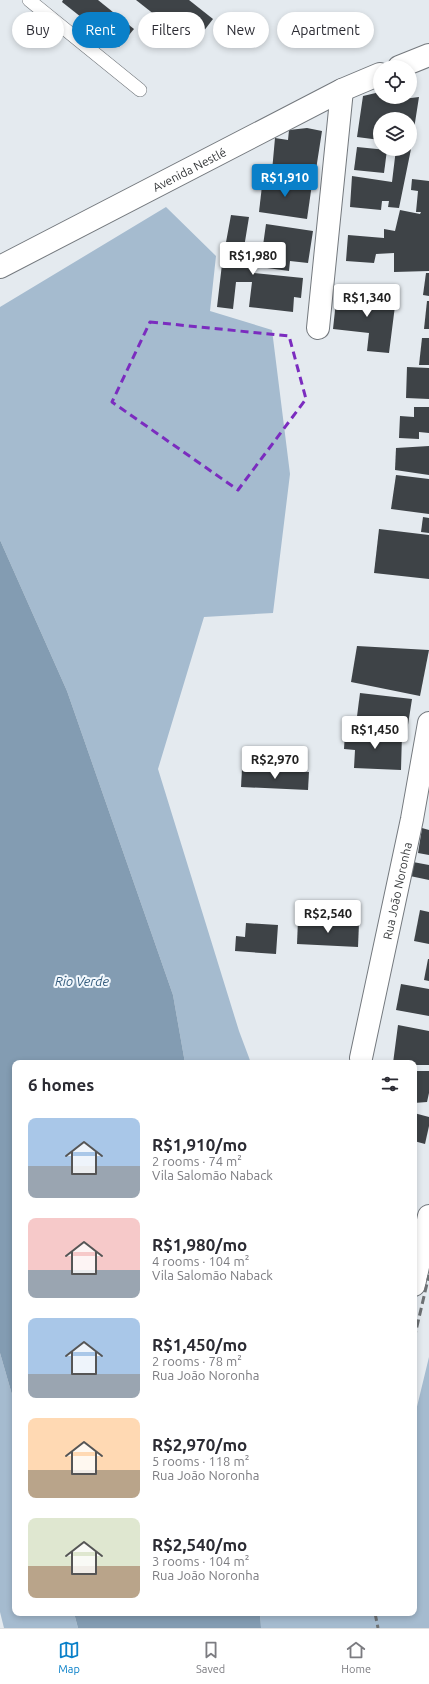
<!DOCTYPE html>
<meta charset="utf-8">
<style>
body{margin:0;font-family:Ubuntu,sans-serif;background:#f2f2f3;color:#2b2b33;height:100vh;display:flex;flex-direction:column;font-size:15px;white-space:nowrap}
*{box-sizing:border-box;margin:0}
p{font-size:13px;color:#7c7c81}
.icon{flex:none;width:22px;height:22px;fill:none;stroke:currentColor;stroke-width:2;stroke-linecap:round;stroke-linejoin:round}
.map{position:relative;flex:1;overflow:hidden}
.sheet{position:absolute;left:12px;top:1060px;width:405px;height:556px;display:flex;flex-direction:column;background:#fff;border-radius:8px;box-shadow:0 2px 6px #0003}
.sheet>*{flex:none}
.top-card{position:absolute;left:12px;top:12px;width:405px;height:36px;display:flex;gap:8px}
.tools{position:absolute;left:373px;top:60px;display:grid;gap:8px}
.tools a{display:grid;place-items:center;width:44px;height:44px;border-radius:50%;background:#fff;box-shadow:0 2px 6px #0003;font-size:20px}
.price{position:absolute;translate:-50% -34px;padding:0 9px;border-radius:4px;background:#fff;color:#222;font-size:13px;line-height:26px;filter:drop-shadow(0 1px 2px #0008)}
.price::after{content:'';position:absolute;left:50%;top:24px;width:12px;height:9px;margin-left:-6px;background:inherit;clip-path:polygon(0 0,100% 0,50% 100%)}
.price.selected{background:#0a80c9;color:#fff}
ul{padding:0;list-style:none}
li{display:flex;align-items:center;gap:12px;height:100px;padding:0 16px}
li span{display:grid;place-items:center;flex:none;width:112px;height:80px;border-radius:8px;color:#555}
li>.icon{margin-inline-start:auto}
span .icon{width:48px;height:48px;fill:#fffc;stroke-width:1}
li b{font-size:17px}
h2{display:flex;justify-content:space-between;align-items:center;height:48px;padding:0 16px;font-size:17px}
.tag{padding:0 14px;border-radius:18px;background:#fff;box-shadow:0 2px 6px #0003;font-size:14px;line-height:36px}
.tag.selected{background:#0a80c9;color:#fff}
.menu{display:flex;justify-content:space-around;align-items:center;height:56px;border-top:1px solid #e1e1e2;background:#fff;font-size:11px;color:#7c7c81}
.menu a{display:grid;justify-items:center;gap:2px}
.menu .selected{color:#0a80c9}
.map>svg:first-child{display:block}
.green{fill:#a5bbcf}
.water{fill:#839cb2}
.building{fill:#3e4347}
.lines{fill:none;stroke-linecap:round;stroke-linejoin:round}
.lane-casing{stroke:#74797e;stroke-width:14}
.street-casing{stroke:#74797e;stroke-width:24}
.secondary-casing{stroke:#74797e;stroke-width:24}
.lane{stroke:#fff;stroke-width:13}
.street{stroke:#fff;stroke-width:22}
.secondary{stroke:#fff;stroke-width:22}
.rail{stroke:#6d7174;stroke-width:3;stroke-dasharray:8 4;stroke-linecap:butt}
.marked{fill:none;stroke:#7b2cbf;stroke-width:3;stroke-dasharray:8 5;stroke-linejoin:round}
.labels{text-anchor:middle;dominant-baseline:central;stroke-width:4;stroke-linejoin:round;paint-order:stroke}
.street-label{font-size:12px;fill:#36393b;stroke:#f1f7fc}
.water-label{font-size:13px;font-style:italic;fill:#315a7c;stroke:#f1f7fc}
</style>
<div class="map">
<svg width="429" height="1628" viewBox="0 0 429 1628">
<rect width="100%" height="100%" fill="#e4eaef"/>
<g class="green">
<polygon points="166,207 216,256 210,311 272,330 290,474 273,613 204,617 158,769 239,1031 251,1063 185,1063 173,995 67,691 0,540 0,307"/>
<polygon points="0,1353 15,1405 15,1613 74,1613 78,1628 4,1628 0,1612"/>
<polygon points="429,1357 429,1628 261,1628 260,1613 414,1613 414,1419"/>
</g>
<g class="water">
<polygon points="0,540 67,691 173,995 185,1063 15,1063 15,1405 0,1353"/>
<polygon points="74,1613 260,1613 261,1628 78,1628"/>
</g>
<g class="building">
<polygon points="63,0 98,0 134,29 119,47 62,2"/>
<polygon points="136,0 189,0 213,19 193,45"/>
<polygon points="380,92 380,97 404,97 403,99 419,97 411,148 410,119 380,119 380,140 357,137 363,96"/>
<polygon points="307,128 322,131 315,176 272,171 275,138 288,140 289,130"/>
<polygon points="357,147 387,150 384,173 354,170"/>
<polygon points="396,149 411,149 399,208 388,207 389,201 382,201 381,210 350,207 352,176 392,182"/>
<polygon points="263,177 312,184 307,219 259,212"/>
<polygon points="412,179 429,181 429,271 394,272 394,253 376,254 374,263 346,261 348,235 384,238 384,229 395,231 400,210 420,214 421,212 416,212 418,191 411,190"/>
<polygon points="231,215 249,217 241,266 253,267 253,273 303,278 301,298 294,297 293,312 249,307 252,282 236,282 233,309 217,307 222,264"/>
<polygon points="266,224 313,231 308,263 290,261 289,271 260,267"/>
<polygon points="426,273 429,273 429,296 423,295"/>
<polygon points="337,292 396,298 389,353 367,351 369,333 333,329"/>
<polygon points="427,301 429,301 429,329 424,329"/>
<polygon points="422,338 429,338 429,365 419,365"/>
<polygon points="407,367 429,368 429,399 406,398"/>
<polygon points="414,407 429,407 429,433 419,432 419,439 399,438 400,416 414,417"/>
<polygon points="429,446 429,475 395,470 396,448"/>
<polygon points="396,475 429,479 429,514 391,509"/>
<polygon points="423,517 429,518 429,533 421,532"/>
<polygon points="379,529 429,535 429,579 374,573"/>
<polygon points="357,646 429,650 420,696 351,682"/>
<polygon points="360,693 412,699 407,731 356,724"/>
<polygon points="345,732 402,734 401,770 354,768 355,750 344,749"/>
<polygon points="242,769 309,772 308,790 241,787"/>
<polygon points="422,828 429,830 429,855 418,853"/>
<polygon points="413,862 429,865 429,880 410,876"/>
<polygon points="420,910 429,912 429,944 414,941"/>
<polygon points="298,920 359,923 358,947 297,944"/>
<polygon points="246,923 278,925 276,954 235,951 236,936 245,937"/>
<polygon points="428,959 429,959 429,981 424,980"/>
<polygon points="401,984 429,989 429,1016 396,1010"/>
<polygon points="398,1025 429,1031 429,1065 414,1065 414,1063 393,1063"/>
<polygon points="414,1071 429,1071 429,1093 427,1102 414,1103"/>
<polygon points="414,1113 429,1117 429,1126 425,1144 414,1141"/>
</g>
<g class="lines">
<g class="lane-casing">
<polyline id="lane" points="29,0 140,90"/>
</g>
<g class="street-casing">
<g id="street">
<polyline points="318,328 342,90"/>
<path id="s1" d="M361 1058 412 819 429 723"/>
<polyline points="414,1285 429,1216"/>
</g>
</g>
<g class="secondary-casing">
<g id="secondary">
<polyline points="399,67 429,55"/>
<path id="s2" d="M0 267 342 90 380 74"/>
</g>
</g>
<use href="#lane" class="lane"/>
<use href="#street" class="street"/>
<use href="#secondary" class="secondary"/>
<g class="rail">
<polyline points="414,1339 429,1275"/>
<polyline points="375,1613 378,1628"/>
</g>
</g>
<path class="marked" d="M150 322 289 336 306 399 238 490 112 402Z"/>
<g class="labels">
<g class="street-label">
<text stroke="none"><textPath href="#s2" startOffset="213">Avenida Nestlé</textPath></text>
<text stroke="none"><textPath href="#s1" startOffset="171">Rua João Noronha</textPath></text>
</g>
<g class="water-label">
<text x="82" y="981">Rio Verde</text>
</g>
</g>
</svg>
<div class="tools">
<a><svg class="icon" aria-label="locate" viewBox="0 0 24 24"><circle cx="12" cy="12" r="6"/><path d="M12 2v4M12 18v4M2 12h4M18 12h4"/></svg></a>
<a><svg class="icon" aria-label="layers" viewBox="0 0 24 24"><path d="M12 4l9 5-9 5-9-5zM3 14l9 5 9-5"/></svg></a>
</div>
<b class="price selected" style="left:285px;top:198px">R$1,910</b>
<b class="price" style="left:253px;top:276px">R$1,980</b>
<b class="price" style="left:367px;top:318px">R$1,340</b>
<b class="price" style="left:375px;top:750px">R$1,450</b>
<b class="price" style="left:275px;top:780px">R$2,970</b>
<b class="price" style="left:328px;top:934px">R$2,540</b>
<div class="top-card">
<a class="tag">Buy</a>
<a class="tag selected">Rent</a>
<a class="tag">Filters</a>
<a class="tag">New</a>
<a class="tag">Apartment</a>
</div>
<section class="sheet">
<h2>6 homes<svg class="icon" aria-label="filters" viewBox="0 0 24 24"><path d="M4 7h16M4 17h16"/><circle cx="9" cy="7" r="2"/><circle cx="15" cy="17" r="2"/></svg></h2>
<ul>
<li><span style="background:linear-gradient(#a9c7e8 60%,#9aa5b1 0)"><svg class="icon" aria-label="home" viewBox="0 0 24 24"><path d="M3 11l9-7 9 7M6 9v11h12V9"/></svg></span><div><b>R$1,910/mo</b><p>2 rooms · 74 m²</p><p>Vila Salomão Naback</p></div></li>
<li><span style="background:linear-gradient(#f6c9c9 65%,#9aa5b1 0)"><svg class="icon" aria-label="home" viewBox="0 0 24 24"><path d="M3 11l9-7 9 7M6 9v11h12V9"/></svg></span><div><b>R$1,980/mo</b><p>4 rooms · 104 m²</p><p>Vila Salomão Naback</p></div></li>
<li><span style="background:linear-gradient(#a9c7e8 70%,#9aa5b1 0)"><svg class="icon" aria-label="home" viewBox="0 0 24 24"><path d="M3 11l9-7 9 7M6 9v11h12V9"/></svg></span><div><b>R$1,450/mo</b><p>2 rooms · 78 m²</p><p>Rua João Noronha</p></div></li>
<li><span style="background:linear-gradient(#ffd9b3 65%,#b9a48a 0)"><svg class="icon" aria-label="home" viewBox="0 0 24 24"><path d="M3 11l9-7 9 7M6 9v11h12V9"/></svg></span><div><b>R$2,970/mo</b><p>5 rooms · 118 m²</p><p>Rua João Noronha</p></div></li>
<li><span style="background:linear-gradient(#dfe7d0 60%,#b9a48a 0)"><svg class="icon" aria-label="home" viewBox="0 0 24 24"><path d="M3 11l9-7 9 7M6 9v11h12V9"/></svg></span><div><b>R$2,540/mo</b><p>3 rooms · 104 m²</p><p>Rua João Noronha</p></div></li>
</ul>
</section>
</div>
<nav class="menu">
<a class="selected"><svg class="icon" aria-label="map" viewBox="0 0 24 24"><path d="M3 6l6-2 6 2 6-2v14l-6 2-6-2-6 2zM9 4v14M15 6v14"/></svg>Map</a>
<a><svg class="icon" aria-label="saved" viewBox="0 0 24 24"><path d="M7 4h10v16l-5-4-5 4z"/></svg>Saved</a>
<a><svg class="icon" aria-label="home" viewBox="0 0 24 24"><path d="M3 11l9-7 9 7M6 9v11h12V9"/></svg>Home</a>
</nav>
